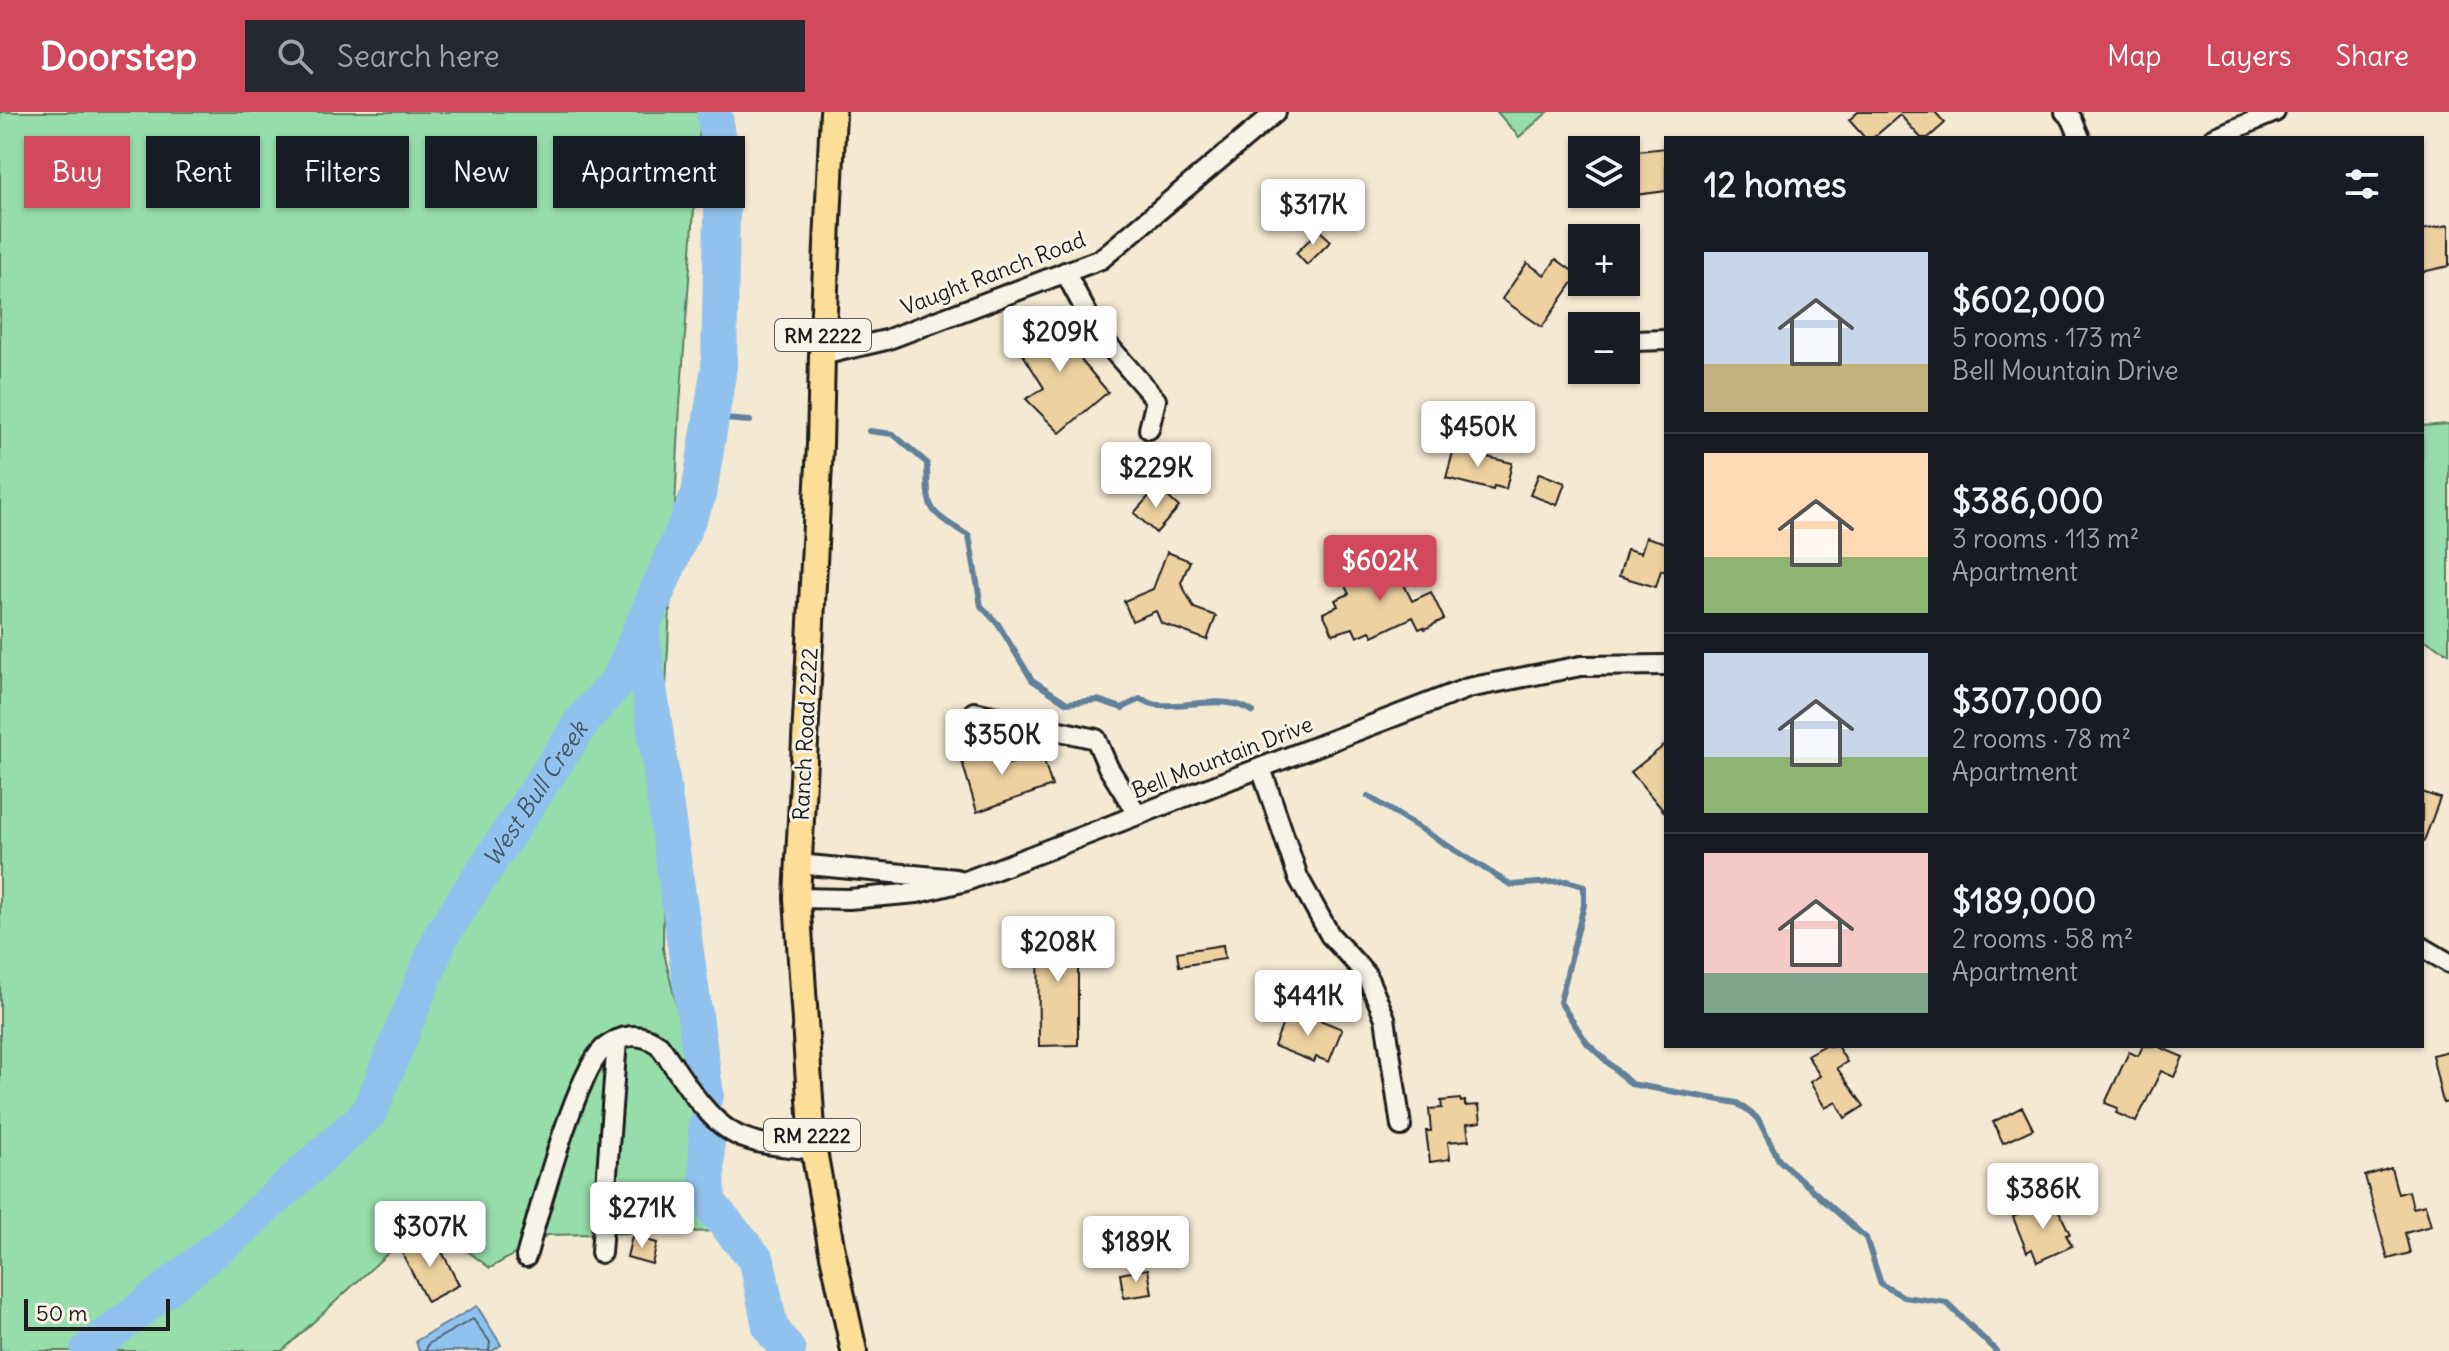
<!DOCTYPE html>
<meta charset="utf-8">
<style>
body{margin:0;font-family:Delius,sans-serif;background:#242831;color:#f1f3f6;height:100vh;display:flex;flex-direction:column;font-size:30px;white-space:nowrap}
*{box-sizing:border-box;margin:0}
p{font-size:26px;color:#9ea1a6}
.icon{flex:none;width:44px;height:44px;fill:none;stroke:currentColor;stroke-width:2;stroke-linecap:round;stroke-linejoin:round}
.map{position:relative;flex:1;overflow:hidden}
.sheet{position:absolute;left:1664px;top:24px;width:760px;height:912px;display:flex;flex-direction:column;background:#171b24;border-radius:0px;box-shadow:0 2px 6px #0004}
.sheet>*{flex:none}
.hud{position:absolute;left:24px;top:24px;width:760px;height:72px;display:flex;gap:16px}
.buttons{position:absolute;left:1568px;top:24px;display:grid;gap:16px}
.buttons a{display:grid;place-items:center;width:72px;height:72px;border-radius:0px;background:#171b24;box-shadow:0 2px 6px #0004;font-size:40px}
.scale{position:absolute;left:24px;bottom:20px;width:146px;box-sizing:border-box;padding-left:8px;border:4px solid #1c1c1c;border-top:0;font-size:22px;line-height:28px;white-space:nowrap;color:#1c1c1c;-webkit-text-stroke:6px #f7f3e8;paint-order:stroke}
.price{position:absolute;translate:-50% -68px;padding:0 18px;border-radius:8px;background:#fff;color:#222;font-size:26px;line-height:52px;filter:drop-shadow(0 2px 4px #0008)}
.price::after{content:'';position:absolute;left:50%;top:48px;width:24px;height:18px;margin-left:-12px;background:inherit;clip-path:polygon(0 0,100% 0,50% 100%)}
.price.on{background:#d1495b;color:#fff}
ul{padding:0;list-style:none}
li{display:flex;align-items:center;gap:24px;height:200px;padding:0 40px}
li+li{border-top:2px solid #363941}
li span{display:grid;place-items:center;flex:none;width:224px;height:160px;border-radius:0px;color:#555}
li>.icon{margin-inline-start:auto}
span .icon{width:96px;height:96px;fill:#fffc;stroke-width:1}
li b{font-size:34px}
h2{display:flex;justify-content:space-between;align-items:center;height:96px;padding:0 40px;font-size:34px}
.tag{padding:0 28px;border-radius:0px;background:#171b24;box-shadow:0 2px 6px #0004;font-size:28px;line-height:72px}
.tag.on{background:#d1495b;color:#fff}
header{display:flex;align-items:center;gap:48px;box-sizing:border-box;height:112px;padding:0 40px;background:#d1495b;color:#fff}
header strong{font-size:38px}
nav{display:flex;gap:44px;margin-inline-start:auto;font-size:28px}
.search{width:560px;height:72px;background:#242831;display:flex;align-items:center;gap:20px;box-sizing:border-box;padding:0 28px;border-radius:0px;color:#9ea1a6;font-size:30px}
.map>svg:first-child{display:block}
.green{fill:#96ddab;stroke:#597c64;stroke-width:2}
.water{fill:#91c2ed;stroke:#628099;stroke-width:2}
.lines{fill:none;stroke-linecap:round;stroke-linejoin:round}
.shore{stroke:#4b5e70;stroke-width:2}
.stream{stroke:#628099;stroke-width:6}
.river{stroke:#91c2ed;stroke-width:36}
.building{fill:#eed1a1;stroke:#1c1c1c;stroke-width:2}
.minor-casing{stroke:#1c1c1c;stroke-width:24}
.major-casing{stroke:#1c1c1c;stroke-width:30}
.minor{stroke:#f7f3e8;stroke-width:18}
.major{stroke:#fcde96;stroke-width:24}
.labels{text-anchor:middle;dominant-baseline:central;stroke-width:6;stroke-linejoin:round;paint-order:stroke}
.shield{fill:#f7f3e8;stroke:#5e5c59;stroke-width:2}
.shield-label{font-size:20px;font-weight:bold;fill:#1c1c1c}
.street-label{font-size:22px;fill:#1c1c1c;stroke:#f7f3e8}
.water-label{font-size:24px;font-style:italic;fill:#455665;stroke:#f7f3e8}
</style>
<header>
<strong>Doorstep</strong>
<div class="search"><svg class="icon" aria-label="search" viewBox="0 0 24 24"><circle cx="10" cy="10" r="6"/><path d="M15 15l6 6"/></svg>Search here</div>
<nav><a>Map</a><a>Layers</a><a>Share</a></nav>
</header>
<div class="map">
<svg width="2449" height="1239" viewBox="0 0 2449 1239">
<rect width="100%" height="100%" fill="#f4e9d3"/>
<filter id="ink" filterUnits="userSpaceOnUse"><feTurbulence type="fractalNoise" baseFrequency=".0125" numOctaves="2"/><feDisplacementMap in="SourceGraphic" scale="16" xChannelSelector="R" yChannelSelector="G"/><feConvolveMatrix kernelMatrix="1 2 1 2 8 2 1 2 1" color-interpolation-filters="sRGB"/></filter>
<g filter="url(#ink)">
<g class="green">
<polygon points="0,0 701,0 680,293 665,596 663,837 697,980 727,1119 548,1123 490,1156 425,1107 282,1239 0,1239"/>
<polygon points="1497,0 1548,0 1519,25"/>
<polygon points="2449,312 2449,541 2422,527 2422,314"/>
</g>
<polygon class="water" points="477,1194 501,1233 492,1239 419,1239 416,1229"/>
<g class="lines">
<polyline class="shore" points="426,1239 428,1232 473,1207 490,1230 489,1239"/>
<g class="stream">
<polyline points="711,306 750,309"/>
<path d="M869 319 893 322 927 351C928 401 926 397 969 424L981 494 998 512 1032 568 1067 591 1098 588 1122 596 1140 587C1146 589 1153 593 1158 593 1185 596 1227 581 1253 600"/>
<polyline points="1368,684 1511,773 1566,769 1584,774 1584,793 1560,890 1587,931 1631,972 1737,991 1757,1006 1779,1048 1866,1126 1881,1172 1904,1185 1947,1191 1996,1239"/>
</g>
<g class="river">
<polyline points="641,517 706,983"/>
<polyline points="706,1014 708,1090 757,1149 770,1215 788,1239"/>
<path id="s1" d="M88 1239 240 1118 369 1001 442 822 584 607 619 568 699 382 719 255 723 53 714 0"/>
</g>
</g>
<g class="building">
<polygon points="1858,0 1935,0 1945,11 1928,26 1921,26 1900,3 1873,26 1865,26 1849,8"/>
<polygon points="1666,36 1666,79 1635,83 1635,76 1626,77 1626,53 1630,53 1629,40"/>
<polygon points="2449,113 2449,154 2422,160 2422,118"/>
<polygon points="1319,118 1331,129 1307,153 1296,141"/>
<polygon points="1556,147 1578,163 1542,215 1502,187 1527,151 1545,163"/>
<polygon points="1061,205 1088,242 1081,248 1108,280 1060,321 1026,287 1044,276 1014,228"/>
<polygon points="1455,333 1484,339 1483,344 1512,351 1506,377 1494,374 1493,378 1446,366"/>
<polygon points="1539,361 1565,371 1557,393 1530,383"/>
<polygon points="1157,375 1179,395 1156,421 1134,401"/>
<polygon points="1646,425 1666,431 1666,460 1661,458 1656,475 1619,464 1627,437 1641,441"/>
<polygon points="1167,440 1190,449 1181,471 1194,496 1216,504 1207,528 1161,511 1156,499 1132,509 1124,489 1153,477"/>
<polygon points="1378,447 1380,453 1392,448 1412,489 1431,480 1444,507 1425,517 1424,515 1419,517 1413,505 1373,524 1370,519 1357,525 1353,516 1333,522 1323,501 1338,494 1335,488 1349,482 1345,474 1356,469 1352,460"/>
<polygon points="981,628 985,640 991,638 996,656 1042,642 1052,674 977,700 961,646 969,644 965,633"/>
<polygon points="1666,632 1666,702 1631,660"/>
<polygon points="2422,680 2440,686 2424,729 2422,729"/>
<polygon points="1078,810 1078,933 1039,934 1038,811"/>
<polygon points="1223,833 1225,847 1179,854 1177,840"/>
<polygon points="1287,901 1301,907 1303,901 1342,917 1329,950 1316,945 1314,950 1274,934"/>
<polygon points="1823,934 1837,934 1847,950 1837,956 1864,994 1845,1006 1836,990 1825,996 1810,970 1820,964 1807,943"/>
<polygon points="2143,934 2157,934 2183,945 2174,965 2161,959 2136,1010 2116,1001 2118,996 2105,991 2129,940 2138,944"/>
<polygon points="2449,939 2449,990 2443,991 2432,943"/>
<polygon points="1460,987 1461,990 1465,989 1465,994 1479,993 1481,1010 1467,1012 1469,1028 1448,1030 1450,1047 1430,1050 1426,1019 1431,1019 1429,997 1442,996 1441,989"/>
<polygon points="2022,995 2033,1017 2003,1031 1993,1010"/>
<polygon points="2391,1056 2398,1082 2409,1079 2413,1096 2425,1093 2431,1114 2405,1121 2410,1141 2388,1147 2365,1064"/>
<polygon points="2047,1089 2052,1100 2058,1097 2070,1122 2066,1123 2072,1134 2037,1150 2032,1137 2027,1140 2013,1105"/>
<polygon points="434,1124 459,1173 427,1190 402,1141"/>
<polygon points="632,1124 657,1131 652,1152 627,1145"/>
<polygon points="1148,1157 1152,1182 1124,1186 1120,1162"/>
</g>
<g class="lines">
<g class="minor-casing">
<g id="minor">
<polyline points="2065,0 2072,7 2080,26"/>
<polyline points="2213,26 2275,0"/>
<polyline points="1065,160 1097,220 1156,288 1149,317"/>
<polyline points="1634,229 1666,228"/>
<polyline points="822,243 886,228 1101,147 1276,0"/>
<polyline points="974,600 1096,627 1108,655 1138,703"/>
<polyline points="1261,656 1298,765 1330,823 1366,862 1385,906 1401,1014"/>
<polyline points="798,752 956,767"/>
<polyline points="797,786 849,787 917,781 966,769 1468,576 1581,554 1666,553"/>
<polyline points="2422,835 2449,851"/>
<polyline points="601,1141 617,928"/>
<path d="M526 1145C538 1103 575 963 603 937 621 922 640 919 659 933 680 961 700 1000 730 1019 752 1034 788 1034 814 1038"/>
</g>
</g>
<g class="major-casing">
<polyline id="major" points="833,0 822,243 820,333 797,786 813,1033 831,1134 854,1239"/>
</g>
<use href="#minor" class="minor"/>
<use href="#major" class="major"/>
</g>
</g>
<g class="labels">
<g class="shield">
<rect x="775" y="207" width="96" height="32" rx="6"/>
<rect x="764" y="1007" width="96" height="32" rx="6"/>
</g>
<g class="shield-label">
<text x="823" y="223">RM 2222</text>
<text x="812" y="1023">RM 2222</text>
</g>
<g class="street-label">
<text transform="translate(993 161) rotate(-21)">Vaught Ranch Road</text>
<text transform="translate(805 622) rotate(-87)">Ranch Road 2222</text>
<text transform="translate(1222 645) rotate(-21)">Bell Mountain Drive</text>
</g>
<g class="water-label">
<text stroke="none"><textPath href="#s1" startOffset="730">West Bull Creek</textPath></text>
</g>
</g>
</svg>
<div class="buttons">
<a><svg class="icon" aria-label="layers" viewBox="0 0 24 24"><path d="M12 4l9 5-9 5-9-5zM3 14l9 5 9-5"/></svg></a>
<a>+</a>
<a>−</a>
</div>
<div class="scale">50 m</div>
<b class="price" style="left:1313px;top:135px">$317K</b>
<b class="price" style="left:1060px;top:262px">$209K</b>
<b class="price" style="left:1478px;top:357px">$450K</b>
<b class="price" style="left:1156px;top:398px">$229K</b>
<b class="price on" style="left:1380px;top:491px">$602K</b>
<b class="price" style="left:1002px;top:665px">$350K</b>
<b class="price" style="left:1058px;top:872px">$208K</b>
<b class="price" style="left:1308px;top:926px">$441K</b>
<b class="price" style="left:2043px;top:1119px">$386K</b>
<b class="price" style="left:642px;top:1138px">$271K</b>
<b class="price" style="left:430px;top:1157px">$307K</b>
<b class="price" style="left:1136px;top:1172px">$189K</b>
<div class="hud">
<a class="tag on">Buy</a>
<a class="tag">Rent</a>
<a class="tag">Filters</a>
<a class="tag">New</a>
<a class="tag">Apartment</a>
</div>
<section class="sheet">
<h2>12 homes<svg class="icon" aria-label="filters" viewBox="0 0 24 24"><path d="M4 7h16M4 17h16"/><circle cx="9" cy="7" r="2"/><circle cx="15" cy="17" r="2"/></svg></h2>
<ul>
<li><span style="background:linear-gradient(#c9d6e8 70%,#c2b280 0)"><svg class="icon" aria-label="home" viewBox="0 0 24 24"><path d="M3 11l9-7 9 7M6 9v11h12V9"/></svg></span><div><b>$602,000</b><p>5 rooms · 173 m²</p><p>Bell Mountain Drive</p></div></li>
<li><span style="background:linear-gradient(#ffd9b3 65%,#8fb573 0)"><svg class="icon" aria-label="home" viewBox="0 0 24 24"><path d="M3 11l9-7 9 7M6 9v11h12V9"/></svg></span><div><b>$386,000</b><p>3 rooms · 113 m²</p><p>Apartment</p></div></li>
<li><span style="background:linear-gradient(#c9d6e8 65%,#8fb573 0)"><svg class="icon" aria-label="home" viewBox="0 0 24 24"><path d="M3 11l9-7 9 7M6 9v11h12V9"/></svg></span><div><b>$307,000</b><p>2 rooms · 78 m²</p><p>Apartment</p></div></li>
<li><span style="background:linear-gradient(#f6c9c9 75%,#7fa58c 0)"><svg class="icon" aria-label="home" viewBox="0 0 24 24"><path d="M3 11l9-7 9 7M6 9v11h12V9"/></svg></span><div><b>$189,000</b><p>2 rooms · 58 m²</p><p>Apartment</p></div></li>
</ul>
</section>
</div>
